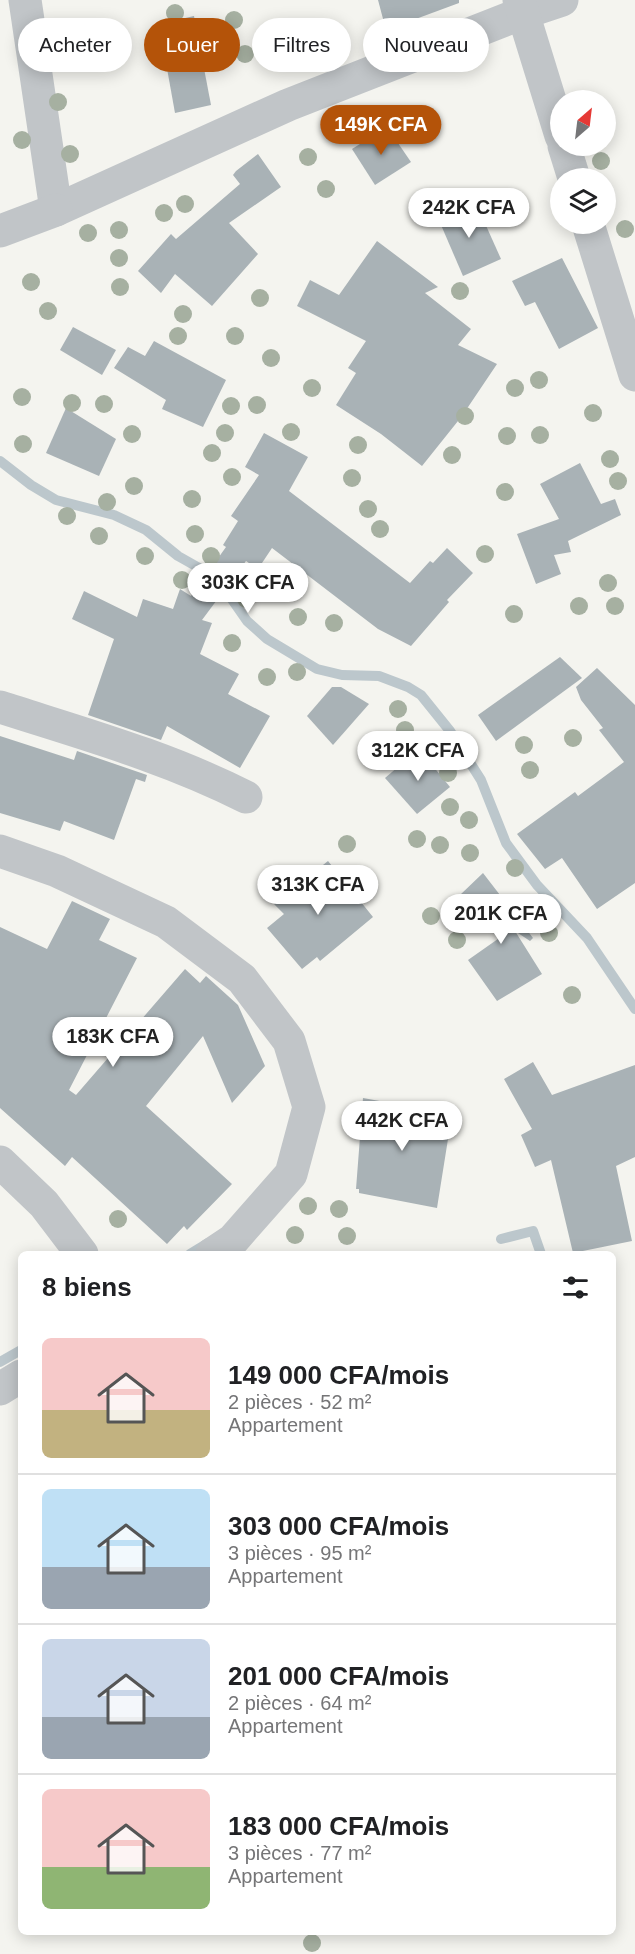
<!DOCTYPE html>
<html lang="fr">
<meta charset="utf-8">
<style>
body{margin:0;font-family:Arial,sans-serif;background:#f2f2f2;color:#202124;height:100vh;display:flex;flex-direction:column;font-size:22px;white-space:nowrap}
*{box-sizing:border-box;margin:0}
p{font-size:20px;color:#757577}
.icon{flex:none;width:33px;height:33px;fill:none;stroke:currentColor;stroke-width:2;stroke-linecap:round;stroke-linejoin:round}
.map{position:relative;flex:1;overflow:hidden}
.panel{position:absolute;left:18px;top:1251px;width:598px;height:684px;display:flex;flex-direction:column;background:#fff;border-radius:9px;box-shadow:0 3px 15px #0003}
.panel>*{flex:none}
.hud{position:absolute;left:18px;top:18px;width:600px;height:54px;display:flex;gap:12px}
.needle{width:39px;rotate:28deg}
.fabs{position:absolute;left:550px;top:90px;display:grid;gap:12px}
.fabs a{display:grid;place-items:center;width:66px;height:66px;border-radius:50%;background:#fff;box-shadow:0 3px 15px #0003;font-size:30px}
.price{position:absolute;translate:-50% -51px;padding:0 14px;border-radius:21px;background:#fff;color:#222;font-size:20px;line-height:39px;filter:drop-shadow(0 2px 3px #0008)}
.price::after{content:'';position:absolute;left:50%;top:36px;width:18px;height:14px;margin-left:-9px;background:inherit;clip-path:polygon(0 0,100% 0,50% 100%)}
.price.on{background:#b45309;color:#fff}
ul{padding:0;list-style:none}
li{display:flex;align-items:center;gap:18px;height:150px;padding:0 24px}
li+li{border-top:2px solid #e0e0e0}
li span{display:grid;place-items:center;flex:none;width:168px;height:120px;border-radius:9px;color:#555}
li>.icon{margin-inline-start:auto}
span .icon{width:72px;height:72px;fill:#fffc;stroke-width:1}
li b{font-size:26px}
h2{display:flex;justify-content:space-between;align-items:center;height:72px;padding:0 24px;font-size:26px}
.tag{padding:0 21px;border-radius:27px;background:#fff;box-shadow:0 3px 15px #0003;font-size:21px;line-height:54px}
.tag.on{background:#b45309;color:#fff}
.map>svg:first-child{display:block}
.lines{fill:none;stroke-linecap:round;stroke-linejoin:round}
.stream{stroke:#bcc7cc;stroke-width:10}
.building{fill:#a9b2b6}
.minor{stroke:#c1c5c8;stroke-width:33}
.tree{fill:#a6b0a1}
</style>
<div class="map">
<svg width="635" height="1954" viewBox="0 0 635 1954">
<rect width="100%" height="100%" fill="#f4f4ef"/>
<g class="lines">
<g class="stream">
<polyline points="0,461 31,485 56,500 114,515 146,530 178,556 217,578 247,621 267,639 317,669 342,675 379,676 408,687 421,695 450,731 481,780 506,843 537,885 587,938 635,1009"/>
<polyline points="501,1239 533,1231 541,1254"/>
<polyline points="190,1254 208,1243"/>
<polyline points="0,1362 21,1350"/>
</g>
</g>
<g class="building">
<polygon points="378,0 459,0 459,3 386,30"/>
<polygon points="194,16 211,105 175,113 159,24"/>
<polygon points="387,127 411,162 375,185 352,149"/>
<polygon points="258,154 281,187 229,223 258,254 212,306 175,274 161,293 138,271 171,234 176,239 240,184 233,175 236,171"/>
<polygon points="475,201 501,259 463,276 438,218"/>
<polygon points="377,241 438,287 425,293 471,329 458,345 497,364 462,416 422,466 381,434 336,405 356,373 348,368 366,341 297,306 310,280 339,295"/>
<polygon points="562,258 598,328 559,349 535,302 525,306 512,281"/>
<polygon points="73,327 116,350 102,375 60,350"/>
<polygon points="154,341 226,380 203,427 162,409 166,400 114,368 128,347 145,356"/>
<polygon points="66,408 116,439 99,476 46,453"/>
<polygon points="264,433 308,457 289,491 410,583 430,561 433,563 447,548 473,573 447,600 449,602 411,646 378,629 272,548 258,569 246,561 202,620 212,623 200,654 239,674 228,694 270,716 240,768 167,726 161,740 88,715 114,639 72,619 84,591 137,617 143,599 173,609 180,589 191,596 226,547 223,545 238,521 231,516 259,475 245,467"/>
<polygon points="580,463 601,504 615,499 621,515 568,541 571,552 554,555 561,574 536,584 517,534 559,519 540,484"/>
<polygon points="560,657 582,678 496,741 478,715"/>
<polygon points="597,668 635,705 635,883 597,909 562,858 545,869 517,834 575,792 578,796 624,762 599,730 603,728 581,700 576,687"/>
<polygon points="332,687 341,687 369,704 333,745 307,716"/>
<polygon points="0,736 74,760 77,751 147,775 145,782 136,779 114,840 64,821 60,831 0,813"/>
<polygon points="419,749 450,787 417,814 385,778"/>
<polygon points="328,861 373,917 320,961 317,957 302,969 267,928 284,914 274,904"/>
<polygon points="483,873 533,938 530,941 515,931 542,974 497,1001 468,960 512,929 460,895"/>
<polygon points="72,901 110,919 99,940 137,958 69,1090 76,1095 185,969 200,983 206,976 238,1005 265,1066 232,1103 203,1036 146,1106 232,1184 187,1230 184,1226 167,1244 72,1157 65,1166 0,1108 0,927 47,949"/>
<polygon points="533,1062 552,1095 635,1065 635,1157 616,1166 632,1241 573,1253 551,1160 535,1167 521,1135 532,1129 504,1079"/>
<polygon points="363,1098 452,1114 437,1208 359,1193 359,1189 356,1189"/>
</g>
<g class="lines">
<g class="minor">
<polyline points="25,0 56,210 288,105 523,13 562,0"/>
<polyline points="519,0 561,136"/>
<polyline points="564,146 574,178"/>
<polyline points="588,224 635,375"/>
<polyline points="0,231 56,210"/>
<path d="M0 707C84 734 167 757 246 797"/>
<polyline points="0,851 57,871 166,922 242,979 289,1041 309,1107 291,1174 233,1240 212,1254"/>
<polyline points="0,1162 44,1204 82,1254"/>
<polyline points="0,1389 21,1376"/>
</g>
</g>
<g class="tree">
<circle cx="175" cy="13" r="9"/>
<circle cx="234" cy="20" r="9"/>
<circle cx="55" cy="30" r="9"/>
<circle cx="327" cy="30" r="9"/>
<circle cx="97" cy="36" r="9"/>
<circle cx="245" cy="54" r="9"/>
<circle cx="58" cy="102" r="9"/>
<circle cx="22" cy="140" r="9"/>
<circle cx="70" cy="154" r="9"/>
<circle cx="308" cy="157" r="9"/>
<circle cx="601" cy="161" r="9"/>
<circle cx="326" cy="189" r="9"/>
<circle cx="185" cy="204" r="9"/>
<circle cx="164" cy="213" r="9"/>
<circle cx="625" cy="229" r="9"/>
<circle cx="119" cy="230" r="9"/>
<circle cx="88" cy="233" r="9"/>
<circle cx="119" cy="258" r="9"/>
<circle cx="31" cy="282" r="9"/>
<circle cx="120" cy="287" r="9"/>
<circle cx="460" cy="291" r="9"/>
<circle cx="260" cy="298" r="9"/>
<circle cx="48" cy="311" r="9"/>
<circle cx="183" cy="314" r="9"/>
<circle cx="178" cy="336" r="9"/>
<circle cx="235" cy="336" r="9"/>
<circle cx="271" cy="358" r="9"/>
<circle cx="539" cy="380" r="9"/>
<circle cx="312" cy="388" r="9"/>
<circle cx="515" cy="388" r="9"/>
<circle cx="22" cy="397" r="9"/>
<circle cx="72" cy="403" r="9"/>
<circle cx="104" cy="404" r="9"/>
<circle cx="257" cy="405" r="9"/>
<circle cx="231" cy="406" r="9"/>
<circle cx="593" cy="413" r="9"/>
<circle cx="465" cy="416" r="9"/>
<circle cx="291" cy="432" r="9"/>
<circle cx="225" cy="433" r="9"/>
<circle cx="132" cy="434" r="9"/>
<circle cx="540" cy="435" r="9"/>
<circle cx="507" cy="436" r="9"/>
<circle cx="23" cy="444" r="9"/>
<circle cx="358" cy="445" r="9"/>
<circle cx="212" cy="453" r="9"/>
<circle cx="452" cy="455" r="9"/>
<circle cx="610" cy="459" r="9"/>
<circle cx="232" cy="477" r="9"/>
<circle cx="352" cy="478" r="9"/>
<circle cx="618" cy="481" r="9"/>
<circle cx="134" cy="486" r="9"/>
<circle cx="505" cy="492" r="9"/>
<circle cx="192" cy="499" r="9"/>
<circle cx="107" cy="502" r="9"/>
<circle cx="368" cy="509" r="9"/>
<circle cx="67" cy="516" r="9"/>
<circle cx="380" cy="529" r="9"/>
<circle cx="195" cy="534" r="9"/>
<circle cx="99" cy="536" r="9"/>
<circle cx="485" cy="554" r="9"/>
<circle cx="145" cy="556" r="9"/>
<circle cx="211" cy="556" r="9"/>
<circle cx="182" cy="580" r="9"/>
<circle cx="608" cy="583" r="9"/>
<circle cx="291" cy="589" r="9"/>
<circle cx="246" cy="599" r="9"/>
<circle cx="579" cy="606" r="9"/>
<circle cx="615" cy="606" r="9"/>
<circle cx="514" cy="614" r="9"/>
<circle cx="298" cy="617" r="9"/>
<circle cx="334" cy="623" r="9"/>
<circle cx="232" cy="643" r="9"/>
<circle cx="297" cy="672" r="9"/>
<circle cx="267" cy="677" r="9"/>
<circle cx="398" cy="709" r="9"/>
<circle cx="405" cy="730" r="9"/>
<circle cx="573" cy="738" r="9"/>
<circle cx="524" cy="745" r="9"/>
<circle cx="435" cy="751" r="9"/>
<circle cx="530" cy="770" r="9"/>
<circle cx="448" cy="773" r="9"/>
<circle cx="450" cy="807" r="9"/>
<circle cx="469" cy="820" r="9"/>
<circle cx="417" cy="839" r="9"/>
<circle cx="347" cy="844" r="9"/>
<circle cx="440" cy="845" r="9"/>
<circle cx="470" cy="853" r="9"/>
<circle cx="515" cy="868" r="9"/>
<circle cx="431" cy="916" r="9"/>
<circle cx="549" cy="933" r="9"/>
<circle cx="457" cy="940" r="9"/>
<circle cx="572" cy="995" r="9"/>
<circle cx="308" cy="1206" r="9"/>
<circle cx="339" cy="1209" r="9"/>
<circle cx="118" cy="1219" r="9"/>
<circle cx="295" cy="1235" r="9"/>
<circle cx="347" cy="1236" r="9"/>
<circle cx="312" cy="1943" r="9"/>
</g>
</svg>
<div class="fabs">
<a><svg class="needle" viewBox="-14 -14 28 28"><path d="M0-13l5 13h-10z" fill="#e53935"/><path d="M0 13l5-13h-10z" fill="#757577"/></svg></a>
<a><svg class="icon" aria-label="layers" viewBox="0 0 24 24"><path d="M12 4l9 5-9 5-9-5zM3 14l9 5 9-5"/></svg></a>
</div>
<b class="price on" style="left:381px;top:156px">149K CFA</b>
<b class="price" style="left:469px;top:239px">242K CFA</b>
<b class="price" style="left:248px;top:614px">303K CFA</b>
<b class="price" style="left:418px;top:782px">312K CFA</b>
<b class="price" style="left:318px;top:916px">313K CFA</b>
<b class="price" style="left:501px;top:945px">201K CFA</b>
<b class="price" style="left:113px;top:1068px">183K CFA</b>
<b class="price" style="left:402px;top:1152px">442K CFA</b>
<div class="hud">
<a class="tag">Acheter</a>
<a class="tag on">Louer</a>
<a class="tag">Filtres</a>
<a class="tag">Nouveau</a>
</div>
<section class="panel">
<h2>8 biens<svg class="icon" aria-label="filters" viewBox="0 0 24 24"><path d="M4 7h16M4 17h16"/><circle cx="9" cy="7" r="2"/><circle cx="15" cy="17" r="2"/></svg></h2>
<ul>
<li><span style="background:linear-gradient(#f6c9c9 60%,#c2b280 0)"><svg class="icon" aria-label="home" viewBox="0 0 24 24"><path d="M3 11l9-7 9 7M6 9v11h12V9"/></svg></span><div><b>149 000 CFA/mois</b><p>2 pièces · 52 m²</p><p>Appartement</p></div></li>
<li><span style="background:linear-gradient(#bfe0f5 65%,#9aa5b1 0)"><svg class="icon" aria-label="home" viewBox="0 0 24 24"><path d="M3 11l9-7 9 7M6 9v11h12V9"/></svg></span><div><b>303 000 CFA/mois</b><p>3 pièces · 95 m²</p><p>Appartement</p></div></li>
<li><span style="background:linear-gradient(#c9d6e8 65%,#9aa5b1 0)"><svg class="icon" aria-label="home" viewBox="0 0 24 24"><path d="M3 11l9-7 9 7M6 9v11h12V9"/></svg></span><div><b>201 000 CFA/mois</b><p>2 pièces · 64 m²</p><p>Appartement</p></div></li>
<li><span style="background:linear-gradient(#f6c9c9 65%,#8fb573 0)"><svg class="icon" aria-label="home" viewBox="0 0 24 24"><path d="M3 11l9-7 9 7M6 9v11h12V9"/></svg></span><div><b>183 000 CFA/mois</b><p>3 pièces · 77 m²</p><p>Appartement</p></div></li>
</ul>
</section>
</div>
